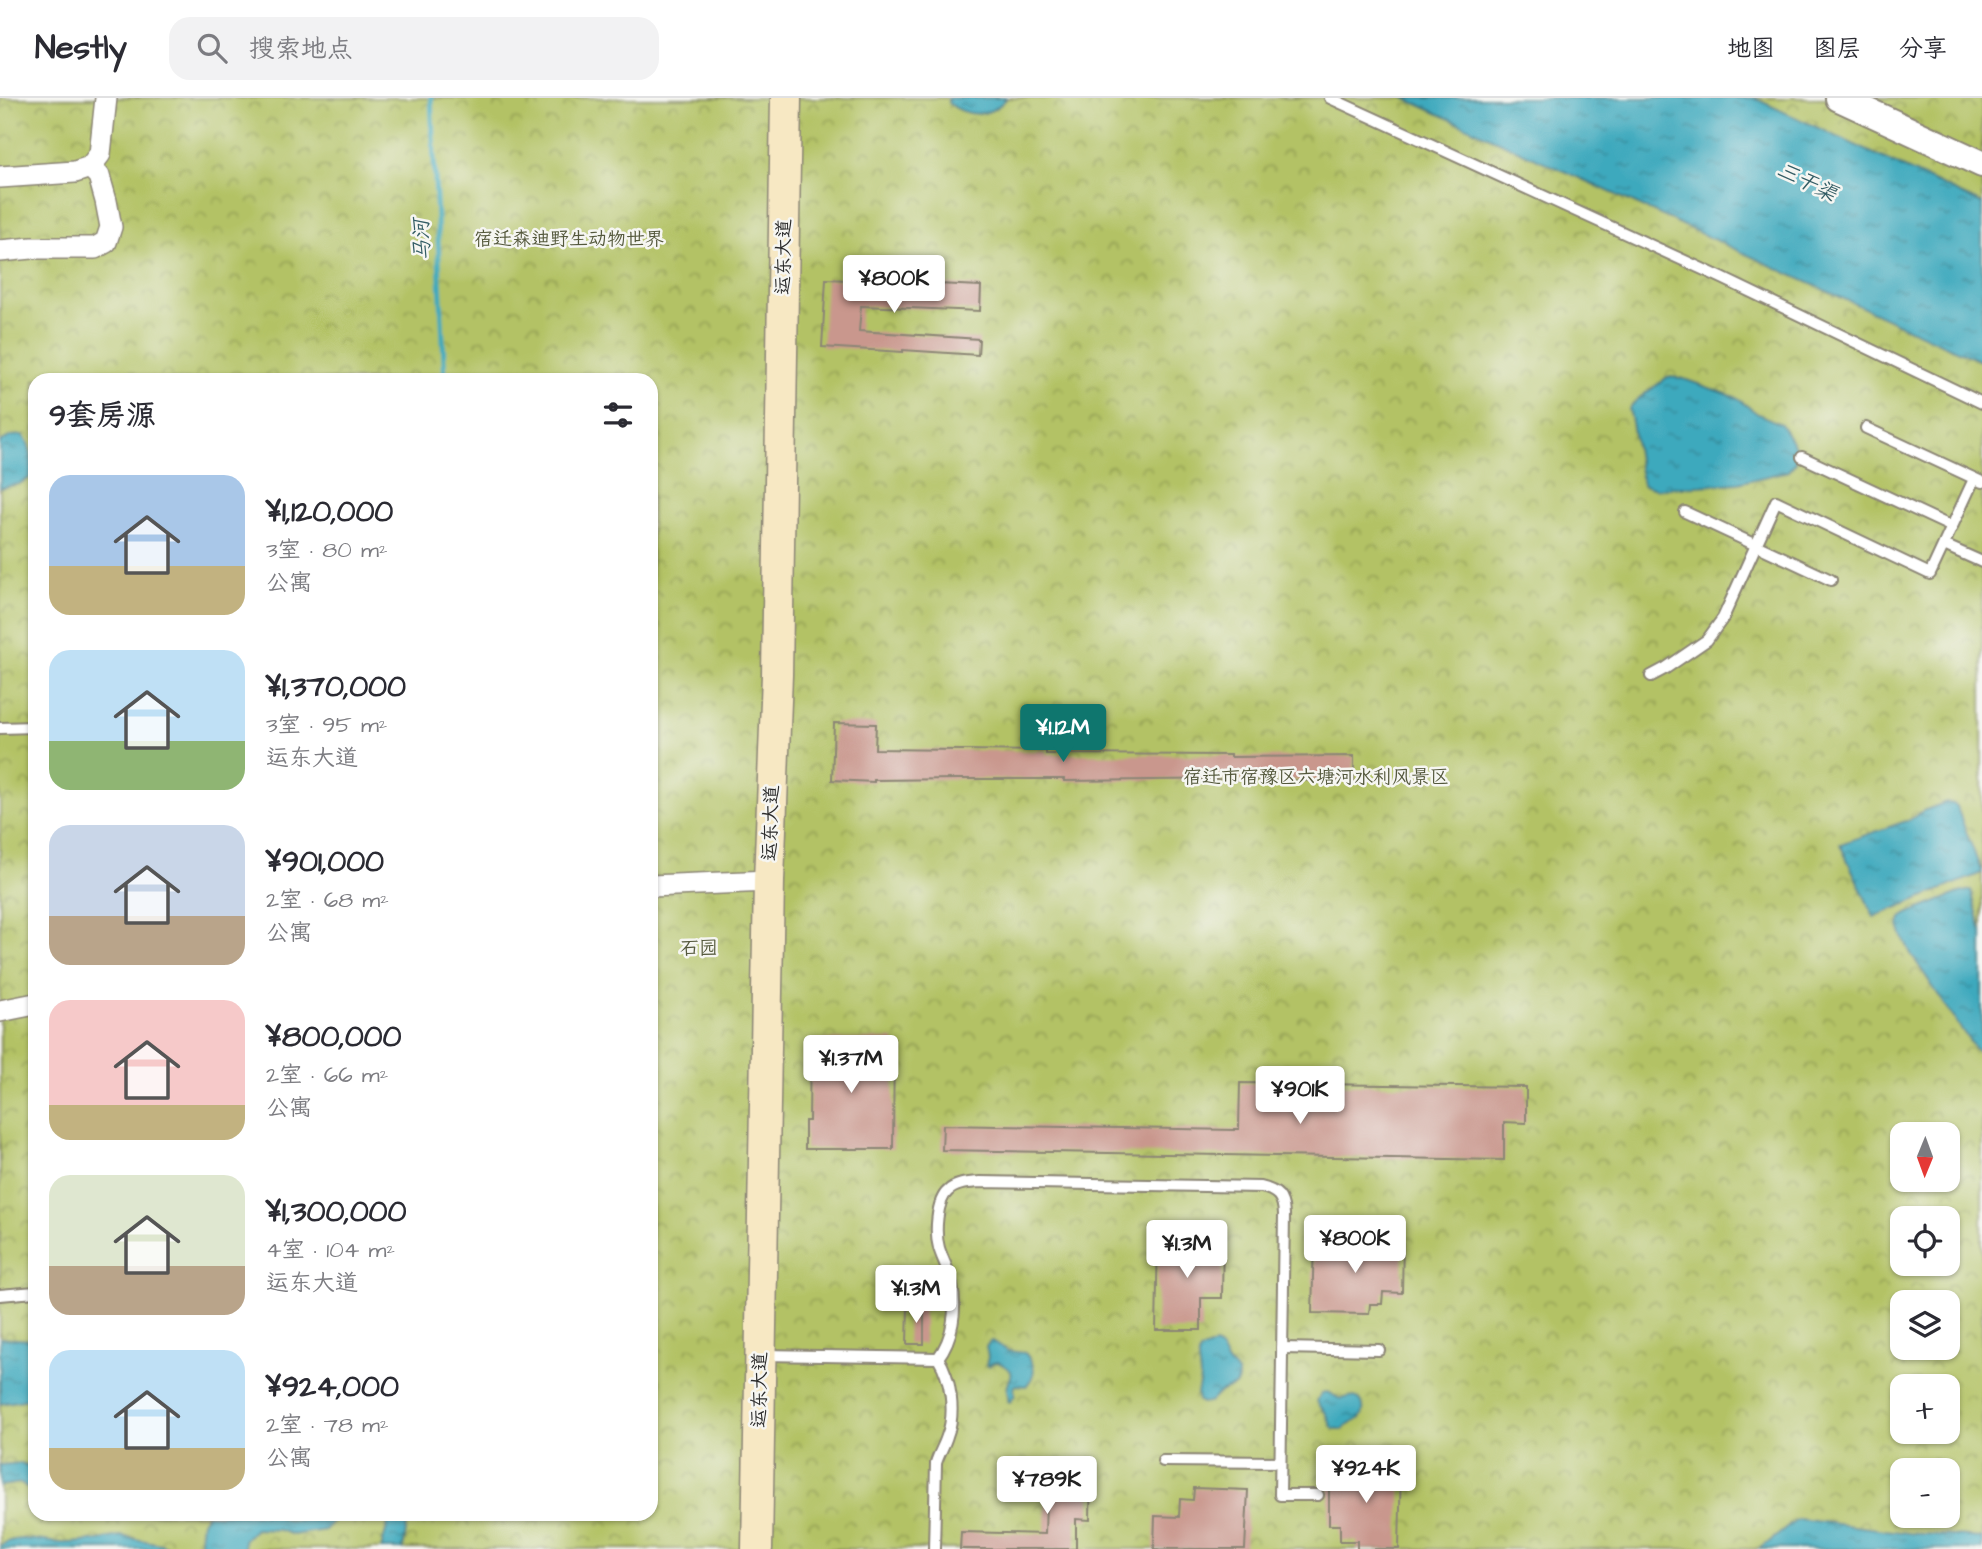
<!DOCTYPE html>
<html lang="zh">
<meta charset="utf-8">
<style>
body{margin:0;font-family:"Architects Daughter","LXGW WenKai TC",sans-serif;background:#f2f2f3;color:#2b2b33;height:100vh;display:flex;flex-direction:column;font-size:26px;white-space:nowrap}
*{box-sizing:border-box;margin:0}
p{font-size:23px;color:#7c7c81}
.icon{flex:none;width:38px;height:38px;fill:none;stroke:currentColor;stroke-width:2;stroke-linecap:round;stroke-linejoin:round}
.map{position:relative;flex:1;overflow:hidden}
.drawer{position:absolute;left:28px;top:275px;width:630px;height:1148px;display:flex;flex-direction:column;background:#fff;border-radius:21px;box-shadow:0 2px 5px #0004}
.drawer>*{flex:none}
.needle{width:46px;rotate:181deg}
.buttons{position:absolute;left:1890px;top:1024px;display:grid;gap:14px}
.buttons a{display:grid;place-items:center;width:70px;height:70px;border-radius:14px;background:#fff;box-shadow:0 2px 5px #0004;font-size:35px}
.price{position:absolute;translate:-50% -60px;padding:0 16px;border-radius:7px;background:#fff;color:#222;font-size:23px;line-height:46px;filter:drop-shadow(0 2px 4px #0008)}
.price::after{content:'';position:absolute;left:50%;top:42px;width:21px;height:16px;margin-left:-10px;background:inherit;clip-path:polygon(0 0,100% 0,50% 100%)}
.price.current{background:#0f766e;color:#fff}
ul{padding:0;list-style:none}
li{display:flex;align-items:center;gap:21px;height:175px;padding:0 21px}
li span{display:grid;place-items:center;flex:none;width:196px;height:140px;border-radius:21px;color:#555}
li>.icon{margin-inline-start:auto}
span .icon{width:84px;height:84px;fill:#fffc;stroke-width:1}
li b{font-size:30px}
h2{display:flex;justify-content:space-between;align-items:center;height:84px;padding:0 21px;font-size:30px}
header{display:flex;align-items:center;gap:42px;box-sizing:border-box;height:98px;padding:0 35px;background:#fff;border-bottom:2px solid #e1e1e2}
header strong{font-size:33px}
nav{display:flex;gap:38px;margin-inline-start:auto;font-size:24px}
.search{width:490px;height:63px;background:#f2f2f3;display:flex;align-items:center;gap:18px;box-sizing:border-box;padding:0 24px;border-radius:21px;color:#7c7c81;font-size:26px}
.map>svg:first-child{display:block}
.park{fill:url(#park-crowns);stroke:#6f7648;stroke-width:2;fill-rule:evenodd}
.water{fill:url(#water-ripples);stroke:#346a74;stroke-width:2}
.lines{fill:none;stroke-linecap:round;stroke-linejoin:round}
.stream{stroke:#3ea9bd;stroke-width:5}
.building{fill:#c9978d}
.service-casing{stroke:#8c8676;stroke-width:14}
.minor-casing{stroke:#8c8676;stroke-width:24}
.tertiary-casing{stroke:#8c8676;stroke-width:30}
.secondary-casing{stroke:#8c8676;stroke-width:33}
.service{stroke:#fff;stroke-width:10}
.minor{stroke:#fff;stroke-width:21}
.tertiary{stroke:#fff;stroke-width:26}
.secondary{stroke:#f7e8c3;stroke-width:30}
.labels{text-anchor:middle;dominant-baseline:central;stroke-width:5;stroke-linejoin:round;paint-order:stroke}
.park-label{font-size:19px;fill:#54583c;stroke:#f6f6f2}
.street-label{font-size:19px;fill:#2b2b2b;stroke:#f6f6f2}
.water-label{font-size:21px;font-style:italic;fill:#335d65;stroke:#f6f6f2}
</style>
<header>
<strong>Nestly</strong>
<div class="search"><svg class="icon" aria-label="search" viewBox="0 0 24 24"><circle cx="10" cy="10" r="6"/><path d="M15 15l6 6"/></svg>搜索地点</div>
<nav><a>地图</a><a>图层</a><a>分享</a></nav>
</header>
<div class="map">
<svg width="1982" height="1451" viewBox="0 0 1982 1451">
<defs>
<pattern id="park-crowns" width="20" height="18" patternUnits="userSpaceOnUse" patternTransform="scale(1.75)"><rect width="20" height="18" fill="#b3c265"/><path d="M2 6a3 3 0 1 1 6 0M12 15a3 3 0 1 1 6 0" fill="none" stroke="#929e53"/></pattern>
<pattern id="water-ripples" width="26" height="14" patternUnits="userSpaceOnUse" patternTransform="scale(1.75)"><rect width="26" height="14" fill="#3ea9bd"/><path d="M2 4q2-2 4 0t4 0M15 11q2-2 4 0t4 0" fill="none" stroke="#348a9a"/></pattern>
</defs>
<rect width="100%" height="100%" fill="#f6f6f2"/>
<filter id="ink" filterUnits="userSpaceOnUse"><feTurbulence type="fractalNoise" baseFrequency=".0143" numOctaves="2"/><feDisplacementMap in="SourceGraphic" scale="14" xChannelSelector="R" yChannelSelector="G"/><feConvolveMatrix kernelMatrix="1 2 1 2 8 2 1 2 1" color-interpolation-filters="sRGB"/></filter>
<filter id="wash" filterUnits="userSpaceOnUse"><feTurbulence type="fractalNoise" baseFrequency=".00686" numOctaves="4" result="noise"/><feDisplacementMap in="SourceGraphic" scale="28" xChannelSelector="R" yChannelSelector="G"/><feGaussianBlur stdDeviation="1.57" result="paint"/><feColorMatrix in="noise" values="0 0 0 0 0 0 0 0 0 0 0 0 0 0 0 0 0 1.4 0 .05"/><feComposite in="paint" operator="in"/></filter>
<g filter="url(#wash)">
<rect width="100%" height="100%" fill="#ede1c1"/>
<path class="park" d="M0 0H1982V1451H0ZM35 282H651V1416H35ZM1902 1036H1948V1082H1902ZM1902 1120H1948V1166H1902ZM1902 1204H1948V1250H1902ZM1902 1288H1948V1334H1902ZM1902 1372H1948V1418H1902Z"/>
<g class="water">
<path d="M948 0H1007C989 20 969 20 948 5Z"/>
<polygon points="1404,0 1754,0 1982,106 1982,264"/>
<path d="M1667 279 1681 280 1735 299 1758 316 1781 326 1796 350V364L1788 373 1738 385 1656 391 1643 387C1636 362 1636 336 1629 311 1636 299 1655 290 1667 279Z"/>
<path d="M23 337C32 349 34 366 30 380L19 386 0 390V344L11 338Z"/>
<polygon points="1947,704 1956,707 1982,775 1874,819 1840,746 1909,722 1923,713"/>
<polygon points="1971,792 1982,834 1982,954 1980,954 1974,950 1911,856 1902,837 1899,828 1901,820 1907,816 1959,795"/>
<polygon points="0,1240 35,1242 35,1300 0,1306"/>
<path d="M990 1243H993L1008 1253 1025 1255C1036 1267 1037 1276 1026 1288L1016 1287 1014 1290 1015 1297 1010 1304 1008 1303C1009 1299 1007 1295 1007 1292 1008 1277 1021 1276 998 1264L992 1265 989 1268 986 1267 988 1259 986 1249Z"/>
<path d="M1215 1247C1225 1252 1223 1260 1230 1268 1233 1270 1236 1272 1238 1275 1239 1295 1229 1286 1219 1295 1216 1298 1213 1301 1210 1304L1201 1305 1198 1303C1195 1292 1200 1289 1200 1279 1200 1263 1189 1252 1215 1247Z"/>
<path d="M1327 1294C1332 1296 1338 1301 1342 1301 1348 1300 1348 1297 1354 1299 1365 1301 1366 1316 1358 1322 1353 1325 1348 1326 1343 1331 1329 1332 1332 1328 1327 1317 1325 1311 1319 1310 1317 1303L1321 1295Z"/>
<polygon points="21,1365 35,1371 35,1395 21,1385 0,1388 0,1367"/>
<polygon points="207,1416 272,1416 286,1422 334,1422 325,1432 293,1437 279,1432 255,1431 244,1442 244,1451 199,1451 202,1423"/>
<polygon points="387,1416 409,1416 403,1451 381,1451 388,1425"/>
<polygon points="1798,1421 1909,1435 1982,1440 1982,1451 1760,1451"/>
<path d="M120 1438 161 1446 172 1451H0V1448C18 1434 44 1445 65 1445 84 1445 101 1442 120 1438Z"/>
</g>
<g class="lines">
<polyline class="stream" points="431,0 445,282"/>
</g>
<g id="blocks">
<g class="building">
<polygon points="826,181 981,188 980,213 861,208 859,233 979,241 978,257 903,252 903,254 822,249"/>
<polygon points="834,625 876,626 875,651 1046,653 1046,656 1230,657 1230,659 1354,658 1354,683 1238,682 1238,681 1064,683 1064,681 958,681 874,682 874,684 832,682"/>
<polygon points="894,941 893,1051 805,1051 805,1023 809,1023 810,942"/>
<polygon points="1240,985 1526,989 1526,1025 1504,1024 1504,1062 942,1052 943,1027 1234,1032 1234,1031 1239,1031"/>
<polygon points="1158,1139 1223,1140 1222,1200 1201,1200 1201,1232 1156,1232"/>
<polygon points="1314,1142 1403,1145 1402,1195 1383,1194 1382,1206 1370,1206 1369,1216 1312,1215"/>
<polygon points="908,1208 924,1208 924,1246 907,1246"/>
<polygon points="1329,1368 1401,1369 1399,1451 1357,1451 1357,1443 1340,1443 1340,1427 1329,1427"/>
<polygon points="1047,1370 1091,1371 1090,1422 1076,1421 1076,1451 960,1451 961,1434 1045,1436"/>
<polygon points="1194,1390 1248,1392 1245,1451 1154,1451 1155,1418 1179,1419 1180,1401 1193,1402"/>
</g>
</g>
</g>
<g filter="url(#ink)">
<use href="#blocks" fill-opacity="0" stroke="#8c8676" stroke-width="2"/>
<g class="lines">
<g class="service-casing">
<g id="service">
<polyline points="1330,0 1722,180 1982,305"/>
<polyline points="1866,330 1982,384"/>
<polyline points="1802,359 1952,429"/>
<polyline points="1685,414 1831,482"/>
<polyline points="1944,447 1982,464"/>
<polyline points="1651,578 1666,570 1707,542 1723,520 1776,403 1930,476 1974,381"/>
<polyline points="0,630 35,629"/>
<polyline points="0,1197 35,1194"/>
<polyline points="1282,1250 1379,1252"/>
<path d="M763 1257 938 1260C951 1281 956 1315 947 1338 944 1348 939 1355 936 1365L934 1451"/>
<path d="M938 1260C953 1240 957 1212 952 1187 950 1174 943 1163 939 1150 935 1136 936 1103 948 1093 956 1085 969 1085 980 1084L1261 1089C1278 1093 1283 1099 1284 1116L1280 1397H1318"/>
<polyline points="1163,1363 1280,1364"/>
</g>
</g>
<g class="minor-casing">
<g id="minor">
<polyline points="0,79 75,74 90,69 100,56 106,0"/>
<polyline points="0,153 32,150 95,150 106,144 111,129 106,103 99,78 90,69"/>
<polyline points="651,788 769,783"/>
<polyline points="0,913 35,906"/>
</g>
</g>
<g class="tertiary-casing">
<polyline id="tertiary" points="1839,0 1982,66"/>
</g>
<g class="secondary-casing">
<polyline id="secondary" points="757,1451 769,783 777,577 786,0"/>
</g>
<use href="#service" class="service"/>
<use href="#minor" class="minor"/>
<use href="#tertiary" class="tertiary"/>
<use href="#secondary" class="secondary"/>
</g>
</g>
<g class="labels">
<g class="park-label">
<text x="569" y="141">宿迁森迪野生动物世界</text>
<text x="1316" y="679">宿迁市宿豫区六塘河水利风景区</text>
<text x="699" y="850">石园</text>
</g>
<g class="street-label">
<text transform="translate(784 159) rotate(-89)">运东大道</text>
<text transform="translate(771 725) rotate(-88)">运东大道</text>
<text transform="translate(760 1292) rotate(-89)">运东大道</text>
</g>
<g class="water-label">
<text transform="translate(1807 84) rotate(26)">三干渠</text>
<text transform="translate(422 142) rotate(-93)">马河</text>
</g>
</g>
</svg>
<div class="buttons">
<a><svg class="needle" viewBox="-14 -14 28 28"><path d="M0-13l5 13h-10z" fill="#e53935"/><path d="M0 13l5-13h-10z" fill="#7c7c81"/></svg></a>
<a><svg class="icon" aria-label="locate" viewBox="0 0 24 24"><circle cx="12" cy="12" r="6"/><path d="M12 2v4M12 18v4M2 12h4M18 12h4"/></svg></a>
<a><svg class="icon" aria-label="layers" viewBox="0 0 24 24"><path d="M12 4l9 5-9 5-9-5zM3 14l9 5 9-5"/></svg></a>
<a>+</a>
<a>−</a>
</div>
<b class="price" style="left:894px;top:217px">¥800K</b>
<b class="price current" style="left:1063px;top:666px">¥1.12M</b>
<b class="price" style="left:851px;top:997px">¥1.37M</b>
<b class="price" style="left:1300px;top:1028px">¥901K</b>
<b class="price" style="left:1355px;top:1177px">¥800K</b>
<b class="price" style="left:1187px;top:1182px">¥1.3M</b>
<b class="price" style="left:916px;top:1227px">¥1.3M</b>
<b class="price" style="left:1366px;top:1407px">¥924K</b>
<b class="price" style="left:1047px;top:1418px">¥789K</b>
<section class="drawer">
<h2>9套房源<svg class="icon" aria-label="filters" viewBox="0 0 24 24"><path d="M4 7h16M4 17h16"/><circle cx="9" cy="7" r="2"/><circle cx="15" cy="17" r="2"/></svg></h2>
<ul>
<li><span style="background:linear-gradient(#a9c7e8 65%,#c2b280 0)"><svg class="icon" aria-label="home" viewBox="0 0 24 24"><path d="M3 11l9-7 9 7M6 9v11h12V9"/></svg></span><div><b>¥1,120,000</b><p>3室 · 80 m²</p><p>公寓</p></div></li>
<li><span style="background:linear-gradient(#bfe0f5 65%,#8fb573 0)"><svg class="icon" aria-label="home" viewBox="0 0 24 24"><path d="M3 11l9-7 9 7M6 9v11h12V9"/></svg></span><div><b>¥1,370,000</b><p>3室 · 95 m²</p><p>运东大道</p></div></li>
<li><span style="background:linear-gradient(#c9d6e8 65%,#b9a48a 0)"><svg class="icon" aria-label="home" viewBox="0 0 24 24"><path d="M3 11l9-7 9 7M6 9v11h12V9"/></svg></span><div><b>¥901,000</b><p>2室 · 68 m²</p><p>公寓</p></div></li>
<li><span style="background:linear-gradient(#f6c9c9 75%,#c2b280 0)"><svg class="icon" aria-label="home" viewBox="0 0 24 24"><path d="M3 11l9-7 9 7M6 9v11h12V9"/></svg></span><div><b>¥800,000</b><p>2室 · 66 m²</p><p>公寓</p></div></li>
<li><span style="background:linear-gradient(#dfe7d0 65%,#b9a48a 0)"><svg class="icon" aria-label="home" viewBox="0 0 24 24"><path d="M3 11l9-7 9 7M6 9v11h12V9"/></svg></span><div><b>¥1,300,000</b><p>4室 · 104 m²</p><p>运东大道</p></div></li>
<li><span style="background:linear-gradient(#bfe0f5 70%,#c2b280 0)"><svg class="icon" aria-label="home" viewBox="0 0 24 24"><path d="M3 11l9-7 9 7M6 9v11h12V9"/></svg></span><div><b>¥924,000</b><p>2室 · 78 m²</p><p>公寓</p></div></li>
</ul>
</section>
</div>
